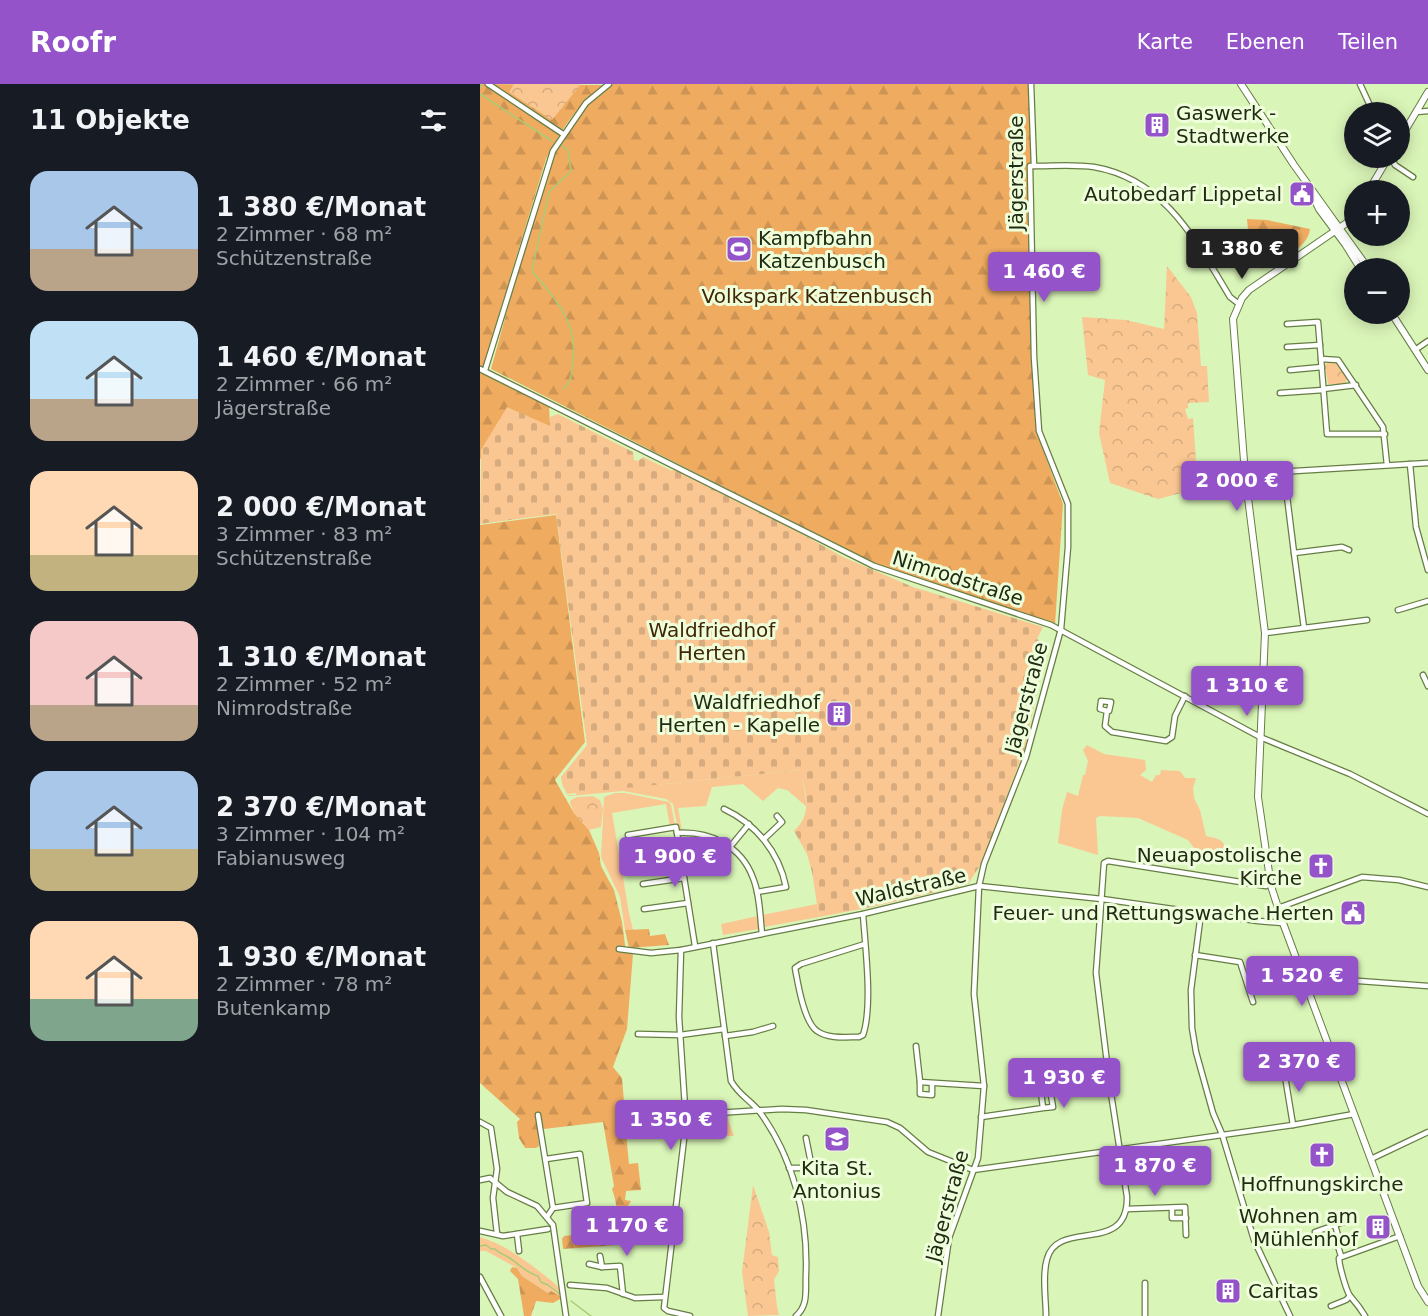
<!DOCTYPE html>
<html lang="de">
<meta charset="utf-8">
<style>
body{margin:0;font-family:"DejaVu Sans",sans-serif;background:#20242c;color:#f1f3f6;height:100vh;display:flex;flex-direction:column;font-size:22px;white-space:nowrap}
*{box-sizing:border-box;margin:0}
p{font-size:20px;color:#9ea1a6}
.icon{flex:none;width:33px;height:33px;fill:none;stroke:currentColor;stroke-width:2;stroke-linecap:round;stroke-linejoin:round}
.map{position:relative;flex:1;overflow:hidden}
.side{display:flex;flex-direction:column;background:#171b24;width:480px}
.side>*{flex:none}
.fabs{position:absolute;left:864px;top:18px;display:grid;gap:12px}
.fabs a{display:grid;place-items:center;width:66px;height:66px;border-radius:50%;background:#171b24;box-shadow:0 3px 15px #0003;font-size:30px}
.price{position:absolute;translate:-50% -51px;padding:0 14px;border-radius:6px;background:#9453c9;color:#fff;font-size:20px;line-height:39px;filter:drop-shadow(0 2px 3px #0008)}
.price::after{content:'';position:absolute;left:50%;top:36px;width:18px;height:14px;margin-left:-9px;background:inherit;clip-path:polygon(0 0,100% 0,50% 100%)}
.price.active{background:#222;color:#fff}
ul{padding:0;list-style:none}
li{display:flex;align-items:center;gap:18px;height:150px;padding:0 30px}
li span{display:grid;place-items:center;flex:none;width:168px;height:120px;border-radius:18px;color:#555}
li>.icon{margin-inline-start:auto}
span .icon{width:72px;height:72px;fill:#fffc;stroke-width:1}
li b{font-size:26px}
h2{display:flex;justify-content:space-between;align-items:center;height:72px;padding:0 30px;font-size:26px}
header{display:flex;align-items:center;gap:36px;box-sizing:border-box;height:84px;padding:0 30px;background:#9453c9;color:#fff}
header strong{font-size:28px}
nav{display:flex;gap:33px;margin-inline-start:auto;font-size:21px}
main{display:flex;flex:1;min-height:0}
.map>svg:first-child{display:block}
.green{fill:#fac792}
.forest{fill:url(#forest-firs)}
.cemetery{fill:url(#cemetery-stones)}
.park{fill:url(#park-crowns)}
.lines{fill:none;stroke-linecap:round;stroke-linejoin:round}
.stream{stroke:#a8cc75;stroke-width:1.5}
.street-casing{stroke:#667e45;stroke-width:7}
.secondary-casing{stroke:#667e45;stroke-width:8}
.street{stroke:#fff;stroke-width:4.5}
.secondary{stroke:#fff;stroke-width:6}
.labels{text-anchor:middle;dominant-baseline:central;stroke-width:6;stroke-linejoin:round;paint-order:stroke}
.poi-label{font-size:20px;fill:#212b13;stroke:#eefeda;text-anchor:end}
.street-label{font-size:20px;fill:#212b13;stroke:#eefeda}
.park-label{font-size:20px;fill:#402605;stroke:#eefeda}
</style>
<header>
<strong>Roofr</strong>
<nav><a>Karte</a><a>Ebenen</a><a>Teilen</a></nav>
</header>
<main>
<section class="side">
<h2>11 Objekte<svg class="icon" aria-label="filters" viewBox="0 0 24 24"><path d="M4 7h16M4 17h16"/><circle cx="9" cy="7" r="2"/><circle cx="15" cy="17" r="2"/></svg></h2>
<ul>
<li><span style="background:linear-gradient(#a9c7e8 65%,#b9a48a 0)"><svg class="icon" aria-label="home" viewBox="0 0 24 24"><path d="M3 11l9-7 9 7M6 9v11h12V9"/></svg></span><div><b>1 380 €/Monat</b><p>2 Zimmer · 68 m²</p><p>Schützenstraße</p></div></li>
<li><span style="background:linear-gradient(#bfe0f5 65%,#b9a48a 0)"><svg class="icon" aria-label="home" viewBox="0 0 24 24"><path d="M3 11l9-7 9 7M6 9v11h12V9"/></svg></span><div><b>1 460 €/Monat</b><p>2 Zimmer · 66 m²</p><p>Jägerstraße</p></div></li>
<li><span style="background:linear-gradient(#ffd9b3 70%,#c2b280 0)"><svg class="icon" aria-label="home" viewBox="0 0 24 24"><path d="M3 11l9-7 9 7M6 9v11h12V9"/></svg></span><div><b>2 000 €/Monat</b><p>3 Zimmer · 83 m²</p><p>Schützenstraße</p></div></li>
<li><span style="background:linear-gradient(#f6c9c9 70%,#b9a48a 0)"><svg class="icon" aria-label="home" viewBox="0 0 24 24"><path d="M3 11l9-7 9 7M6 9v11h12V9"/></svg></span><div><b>1 310 €/Monat</b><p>2 Zimmer · 52 m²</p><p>Nimrodstraße</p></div></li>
<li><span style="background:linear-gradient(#a9c7e8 65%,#c2b280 0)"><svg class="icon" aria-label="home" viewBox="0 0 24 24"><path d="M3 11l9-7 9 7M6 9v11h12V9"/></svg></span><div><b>2 370 €/Monat</b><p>3 Zimmer · 104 m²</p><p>Fabianusweg</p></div></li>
<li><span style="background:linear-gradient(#ffd9b3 65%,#7fa58c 0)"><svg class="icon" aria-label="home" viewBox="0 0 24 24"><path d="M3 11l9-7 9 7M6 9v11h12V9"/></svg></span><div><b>1 930 €/Monat</b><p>2 Zimmer · 78 m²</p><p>Butenkamp</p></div></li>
</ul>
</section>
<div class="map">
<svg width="948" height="1232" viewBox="0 0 948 1232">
<defs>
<pattern id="forest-firs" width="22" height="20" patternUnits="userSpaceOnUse" patternTransform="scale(1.5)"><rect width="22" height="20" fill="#efac61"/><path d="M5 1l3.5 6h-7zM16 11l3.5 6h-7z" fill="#cd9453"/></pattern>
<pattern id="cemetery-stones" width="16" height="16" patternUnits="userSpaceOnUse" patternTransform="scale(1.5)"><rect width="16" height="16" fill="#fac792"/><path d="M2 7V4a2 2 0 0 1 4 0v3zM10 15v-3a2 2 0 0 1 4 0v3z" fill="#d6ab7d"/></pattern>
<pattern id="park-crowns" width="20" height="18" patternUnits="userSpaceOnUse" patternTransform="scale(1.5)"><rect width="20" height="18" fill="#fac792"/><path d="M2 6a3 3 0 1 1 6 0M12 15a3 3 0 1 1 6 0" fill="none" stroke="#d6ab7d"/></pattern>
</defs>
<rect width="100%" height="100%" fill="#daf5b8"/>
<g class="green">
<path d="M607 661 624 670 665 676 666 686 660 691 672 698 676 691H680L681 686 700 687 705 694H716L713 704 714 714 720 726 726 752C737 754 748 756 743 769L725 770 719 767 714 764 708 756 658 734 620 732 616 734 618 771 578 759 582 726 587 708 598 712 603 691H605L608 677 603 666Z"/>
<polygon points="321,686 327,723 307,706 298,704 283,717 263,700 232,703 226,722 198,724 202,747 198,745 193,720 186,715 143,707 90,712 86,711 96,711 97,706 185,700"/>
<polygon points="145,709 189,718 191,721 195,742 190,742 186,720 132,729 149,829 153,846 145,846 140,813 121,773 124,713 135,709"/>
<polygon points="337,820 339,833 284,843 282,831"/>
<polygon points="278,832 279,845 243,851 241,840"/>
<polygon points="248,1032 248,1036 254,1052 208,1050 211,1042 219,1034"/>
<path d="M0 1153C30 1162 57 1185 80 1204V1212L71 1207 68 1209 42 1192 37 1184 6 1167H0Z"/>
</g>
<g class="forest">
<path d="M0 0 123 1C97 21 81 46 66 75L3 283 0 282Z"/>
<polygon points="133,0 550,0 554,82 550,82 556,347 583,420 575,541 424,493 356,460 11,285 37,191 71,78 86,49 109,20"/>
<path d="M767 135 787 136 830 145C828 165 799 176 782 185L770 167Z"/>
<polygon points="0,289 11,292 69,321 70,343 0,375"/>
<path d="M76 431 105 658 75 696 94 729 109 746 119 769 121 782 134 806 142 838 146 868 153 870 147 945 133 983 142 994 145 1030 139 1031V1038L145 1039 149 1080 158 1079 161 1106 146 1107 145 1116 151 1117 146 1125V1132L151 1134 145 1138 142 1145 138 1146 137 1161 83 1165 82 1155 84 1152 112 1149 110 1132C117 1132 124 1131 128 1138H132C139 1127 136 1117 132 1105L134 1102 123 1038 64 1045 58 1042 59 1062 56 1064H45L39 1054 37 1038 40 1035 0 999V441Z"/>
<polygon points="169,845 170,852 185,850 189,861 149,864 145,846"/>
<polygon points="32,1183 37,1184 42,1192 68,1209 71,1207 80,1212 80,1215 73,1219 56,1217 51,1232 44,1232 38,1195 30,1187"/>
</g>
<path class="cemetery" d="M27 323 70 342V333L78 330 153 368 154 376 158 377 163 373 192 387 195 384 297 436 363 473 433 503 563 543 557 555 567 561 545 664 501 780 488 800 397 822 339 833 332 788 327 770 314 747C333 730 326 709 320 686L87 710 82 700 81 693 107 661 76 430 0 440 1 366Z"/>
<g class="park">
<polygon points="34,0 101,0 72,36 29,8"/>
<polygon points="687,182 711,213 717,229 721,282 727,282 729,318 708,319 708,324 705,325 708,335 713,334 717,391 724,403 678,415 630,399 619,349 625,296 608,291 602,233 646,236 684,245"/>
<polygon points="848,278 856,279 867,295 865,300 848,300 845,281"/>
<polygon points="113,712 120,716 123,725 121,743 109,746 94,729 90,719 91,716 97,713"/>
<polygon points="273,1101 289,1148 292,1171 298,1173 299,1187 294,1196 297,1223 299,1231 268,1232 262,1188"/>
</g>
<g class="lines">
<g class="stream">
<polyline points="0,4 2,0"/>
<polyline points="0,10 72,57"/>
<path d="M81 61 88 66 91 87 69 108 52 187C74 213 98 239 93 274 91 287 94 295 83 305"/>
<path d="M0 1162 6 1161 11 1165H15C20 1170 23 1170 28 1173 38 1179 46 1189 58 1192L61 1198 68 1201 80 1210"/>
<polyline points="91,1217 111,1232"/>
</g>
<g class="street-casing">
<g id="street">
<polyline points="8,0 83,50"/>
<polyline points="880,0 893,28"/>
<polyline points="936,28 948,27"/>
<polyline points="912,74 915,81 933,93"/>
<path d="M554 82C573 82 595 80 614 83 685 95 716 157 750 213L759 220"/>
<polyline points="807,240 838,238 841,275"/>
<polyline points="807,263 840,261"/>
<polyline points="935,266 948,257"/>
<polyline points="0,285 394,482 571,541 780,653 870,690 948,730"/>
<polyline points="5,286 73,67 106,19 129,0"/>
<polyline points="810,286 842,283"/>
<polyline points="843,305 876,301"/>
<polyline points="800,309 843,306"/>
<polyline points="905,350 847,350 841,275 858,276 903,343 907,381"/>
<polyline points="930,380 936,443 948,486"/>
<polyline points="804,388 814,469"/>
<polyline points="765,390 948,379"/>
<polyline points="918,526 948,517"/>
<polyline points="824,544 814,469 862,463 869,466"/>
<polyline points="785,549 887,536"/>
<polyline points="943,591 948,602"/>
<polyline points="627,627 620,625 621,617 631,618 629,627 627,627 625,642 632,648 686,657 692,653 695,632 705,612"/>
<path d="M244 725C276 740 299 768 306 803L277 808"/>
<path d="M197 749C229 747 261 761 273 794 280 811 280 832 282 850"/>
<polyline points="148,751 196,743 215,862"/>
<polyline points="284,755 302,738 297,732"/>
<polyline points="250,763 269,740"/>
<polyline points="155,776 200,769"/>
<polyline points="163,800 204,794"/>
<polyline points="798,824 882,793 919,796 948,803"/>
<polyline points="164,825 208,819"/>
<polyline points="721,829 711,906 712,944 716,968 733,1029 742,1050 774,1156 810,1232"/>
<path d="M383 830C385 861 393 922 383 951L379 953C366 953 348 955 337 947 324 938 318 900 315 884L321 880 385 860"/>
<path d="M233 859 251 997C259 1011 270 1016 279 1027 313 1073 328 1132 326 1189 325 1205 329 1221 316 1232"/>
<polyline points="139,865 171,869 201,866 383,830 499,802 622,815 778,837 803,839"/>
<polyline points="201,866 199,933 206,1038 184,1224 188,1227 210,1232"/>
<polyline points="715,871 760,878 773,918"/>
<polyline points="824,893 948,902"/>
<polyline points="158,950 200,951 244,945"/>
<polyline points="245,952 273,948 293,942"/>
<polyline points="436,962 440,998 504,1002"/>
<polyline points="803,980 813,1041"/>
<polyline points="440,998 440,1010 452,1011 452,1000"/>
<polyline points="58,1031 73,1124 67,1133"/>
<polyline points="205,1031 302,1025 326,1026 407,1038 420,1044 448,1068 493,1086 813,1041 874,1030"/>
<polyline points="501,1033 563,1024 573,1023 569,999 560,1000 563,1024"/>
<polyline points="0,1038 11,1044 17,1085 13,1114 17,1150"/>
<polyline points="66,1075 100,1070 107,1119 73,1124"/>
<polyline points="891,1075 948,1048"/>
<polyline points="309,1084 332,1084 326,1054"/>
<polyline points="0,1096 10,1094 27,1108 57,1122 73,1141 86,1232"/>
<polyline points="692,1124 692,1134 706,1134"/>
<polyline points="647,1125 705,1123 706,1151"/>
<polyline points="855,1141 859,1155 857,1159 861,1172"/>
<polyline points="0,1147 23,1152 68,1145"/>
<polyline points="835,1148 875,1134"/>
<polyline points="37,1150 39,1167"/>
<polyline points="120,1172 122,1183"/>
<polyline points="109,1180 122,1183 140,1182 143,1210"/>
<polyline points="0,1193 21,1232"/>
<polyline points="90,1201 127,1204 155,1214 184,1213"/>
<polyline points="851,1222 866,1216 870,1212"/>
<polyline points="458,1232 469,1154 498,1074 504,1002 494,910 499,802 504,780 546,673 581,545 588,463 588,420 559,347 554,273 550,82 554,82 551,0"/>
<path d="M566 1232C566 1215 562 1192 567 1175 578 1134 648 1172 647 1113L630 1003 616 889 624 779 628 777 786 802"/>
<polyline points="665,1232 665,1199"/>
<path d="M885 1232C879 1222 877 1220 870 1212 866 1206 859 1181 859 1174L920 1152"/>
</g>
</g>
<g class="secondary-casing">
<g id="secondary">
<polyline points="761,0 814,81 888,184"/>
<polyline points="920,55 948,8"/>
<polyline points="829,104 839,125 865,160 880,184"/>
<polyline points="889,106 908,74"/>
<polyline points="874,130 868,138 769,206 762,214 753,235 765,390 785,549 778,713 791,802 803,839 938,1202 948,1218"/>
<polyline points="912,230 948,286"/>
</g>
</g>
<use href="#street" class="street"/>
<use href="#secondary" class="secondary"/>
</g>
<defs>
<g id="building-square" transform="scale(1.35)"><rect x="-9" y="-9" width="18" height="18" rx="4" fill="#9453c9" stroke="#eefeda"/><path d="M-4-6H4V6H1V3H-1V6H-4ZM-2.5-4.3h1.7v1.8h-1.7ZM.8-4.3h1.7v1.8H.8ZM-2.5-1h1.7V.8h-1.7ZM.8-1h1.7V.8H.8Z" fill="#fff"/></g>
<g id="civic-square" transform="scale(1.35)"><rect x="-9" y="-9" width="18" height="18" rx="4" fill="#9453c9" stroke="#eefeda"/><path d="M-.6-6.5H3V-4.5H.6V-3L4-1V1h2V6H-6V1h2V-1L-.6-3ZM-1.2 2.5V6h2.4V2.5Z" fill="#fff"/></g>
<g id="stadium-square" transform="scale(1.35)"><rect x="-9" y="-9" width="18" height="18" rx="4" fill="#9453c9" stroke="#eefeda"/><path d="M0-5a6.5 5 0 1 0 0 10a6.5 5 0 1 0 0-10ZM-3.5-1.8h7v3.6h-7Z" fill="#fff"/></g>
<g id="church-square" transform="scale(1.35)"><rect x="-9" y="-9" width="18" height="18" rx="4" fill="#9453c9" stroke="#eefeda"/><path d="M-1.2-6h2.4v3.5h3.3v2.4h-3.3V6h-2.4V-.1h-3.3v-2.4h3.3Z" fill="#fff"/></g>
<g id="school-square" transform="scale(1.35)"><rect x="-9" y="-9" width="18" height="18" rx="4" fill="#9453c9" stroke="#eefeda"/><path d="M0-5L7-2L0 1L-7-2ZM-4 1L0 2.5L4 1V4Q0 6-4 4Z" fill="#fff"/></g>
</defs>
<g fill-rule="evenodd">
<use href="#building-square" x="677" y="41"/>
<use href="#civic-square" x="822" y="110"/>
<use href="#stadium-square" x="259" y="165"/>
<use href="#building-square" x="359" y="630"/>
<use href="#church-square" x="841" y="782"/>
<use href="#civic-square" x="873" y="829"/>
<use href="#school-square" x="357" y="1055"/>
<use href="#church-square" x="842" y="1071"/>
<use href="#building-square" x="898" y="1143"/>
<use href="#building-square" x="748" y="1207"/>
</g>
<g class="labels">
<g class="poi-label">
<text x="696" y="29" text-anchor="start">Gaswerk -<tspan x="696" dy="23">Stadtwerke</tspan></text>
<text x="802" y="110">Autobedarf Lippetal</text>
<text x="278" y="154" text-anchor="start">Kampfbahn<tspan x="278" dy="23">Katzenbusch</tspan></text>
<text x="340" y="618">Waldfriedhof<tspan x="340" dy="23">Herten - Kapelle</tspan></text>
<text x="822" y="771">Neuapostolische<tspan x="822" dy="23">Kirche</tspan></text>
<text x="854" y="829">Feuer- und Rettungswache Herten</text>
<text x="357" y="1084" text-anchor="middle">Kita St.<tspan x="357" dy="23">Antonius</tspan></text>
<text x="842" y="1100" text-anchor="middle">Hoffnungskirche</text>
<text x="878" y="1132">Wohnen am<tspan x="878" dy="23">Mühlenhof</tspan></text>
<text x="768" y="1207" text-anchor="start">Caritas</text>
</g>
<g class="street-label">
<text transform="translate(536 89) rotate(-90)">Jägerstraße</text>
<text transform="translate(478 494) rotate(18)">Nimrodstraße</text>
<text transform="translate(546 614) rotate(-75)">Jägerstraße</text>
<text transform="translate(431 803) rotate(-13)">Waldstraße</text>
<text transform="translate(467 1122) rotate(-75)">Jägerstraße</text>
</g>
<g class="park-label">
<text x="337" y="212">Volkspark Katzenbusch</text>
<text x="232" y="546">Waldfriedhof<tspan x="232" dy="23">Herten</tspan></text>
</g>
</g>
</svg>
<div class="fabs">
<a><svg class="icon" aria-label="layers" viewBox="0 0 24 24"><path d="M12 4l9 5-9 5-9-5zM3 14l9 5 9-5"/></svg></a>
<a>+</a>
<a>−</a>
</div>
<b class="price active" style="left:762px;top:196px">1 380 €</b>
<b class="price" style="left:564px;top:219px">1 460 €</b>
<b class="price" style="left:757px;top:428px">2 000 €</b>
<b class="price" style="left:767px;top:633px">1 310 €</b>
<b class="price" style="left:195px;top:804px">1 900 €</b>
<b class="price" style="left:822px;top:923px">1 520 €</b>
<b class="price" style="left:819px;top:1009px">2 370 €</b>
<b class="price" style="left:584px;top:1025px">1 930 €</b>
<b class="price" style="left:191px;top:1067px">1 350 €</b>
<b class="price" style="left:675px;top:1113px">1 870 €</b>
<b class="price" style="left:147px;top:1173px">1 170 €</b>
</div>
</main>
